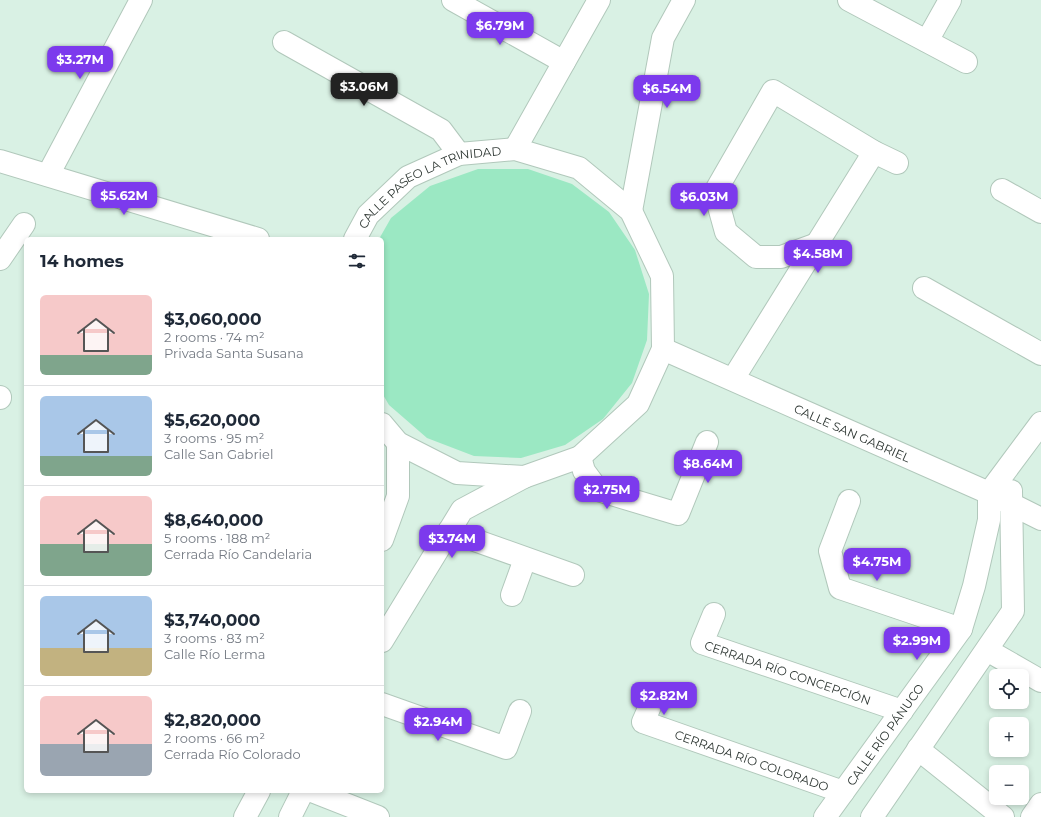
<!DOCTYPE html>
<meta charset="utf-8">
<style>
body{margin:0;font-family:Montserrat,sans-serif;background:#f6f6f7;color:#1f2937;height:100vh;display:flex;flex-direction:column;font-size:15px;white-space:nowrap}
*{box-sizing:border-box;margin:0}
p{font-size:13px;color:#747a83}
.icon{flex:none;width:22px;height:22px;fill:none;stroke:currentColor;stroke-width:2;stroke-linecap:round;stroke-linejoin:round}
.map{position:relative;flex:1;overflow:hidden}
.details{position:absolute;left:24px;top:237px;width:360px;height:556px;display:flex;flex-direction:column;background:#fff;border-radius:6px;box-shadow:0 2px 6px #0003}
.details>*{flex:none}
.controls{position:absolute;left:989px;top:669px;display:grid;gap:8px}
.controls a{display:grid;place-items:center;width:40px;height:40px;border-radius:6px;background:#fff;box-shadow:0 2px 6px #0003;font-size:20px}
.price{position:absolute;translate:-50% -34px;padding:0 9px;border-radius:8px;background:#7c3aed;color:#fff;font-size:13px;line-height:26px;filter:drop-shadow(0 1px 2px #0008)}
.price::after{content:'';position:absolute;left:50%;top:24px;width:12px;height:9px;margin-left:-6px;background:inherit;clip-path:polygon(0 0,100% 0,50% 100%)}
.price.current{background:#222;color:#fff}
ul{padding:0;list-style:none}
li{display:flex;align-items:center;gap:12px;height:100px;padding:0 16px}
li+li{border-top:1px solid #e0e1e3}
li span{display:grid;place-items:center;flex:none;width:112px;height:80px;border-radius:6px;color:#555}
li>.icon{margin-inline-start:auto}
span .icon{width:48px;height:48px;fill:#fffc;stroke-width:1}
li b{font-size:17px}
h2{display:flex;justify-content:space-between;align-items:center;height:48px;padding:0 16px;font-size:17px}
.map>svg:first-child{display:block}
.green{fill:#9be8c3}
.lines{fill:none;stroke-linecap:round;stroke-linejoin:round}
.street-casing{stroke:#b1c8bb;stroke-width:24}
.street{stroke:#fff;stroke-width:22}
.labels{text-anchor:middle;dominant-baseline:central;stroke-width:3;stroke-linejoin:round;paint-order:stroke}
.street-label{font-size:12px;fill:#2c3531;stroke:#fff}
</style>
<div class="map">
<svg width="1041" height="817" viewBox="0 0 1041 817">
<rect width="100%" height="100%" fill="#d9f1e4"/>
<polygon class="green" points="478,169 528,169 572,184 609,212 635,250 649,294 647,340 632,383 603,419 565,445 521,458 474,456 427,438 389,405 382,393 382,239 379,239 391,218 430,186"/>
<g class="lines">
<g class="street-casing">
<g id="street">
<polyline points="453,0 564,62"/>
<polyline points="849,0 966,62"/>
<polyline points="927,41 950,0"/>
<polyline points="284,42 441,130 459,154"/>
<polyline points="515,149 599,0"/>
<polyline points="0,161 258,239"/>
<polyline points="48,175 141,0"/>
<polyline points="1002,190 1041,212"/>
<polyline points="631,211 663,38 684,0"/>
<path id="s1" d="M355 239 368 215 408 177 459 154 515 149 579 168 631 211 662 276 663 349 638 404 580 457 524 477 457 473 398 443 382 424"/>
<polyline points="817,244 781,257 756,257 726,232 715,192 773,91 874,152 897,163"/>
<polyline points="0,259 24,224"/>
<polyline points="924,288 1041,354"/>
<path id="s2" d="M663 349 989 493 1041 519"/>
<polyline points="733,379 874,152"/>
<polyline points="0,397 0,398"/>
<polyline points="580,457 584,471 598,490 678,514 707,442"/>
<polyline points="849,501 830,551 840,588 961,629"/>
<polyline points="449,531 573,575"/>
<polyline points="382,540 398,496 398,443"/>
<polyline points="512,595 525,559"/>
<path id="s3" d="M714 614 702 643 902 711"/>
<polyline points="382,641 462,510 524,477"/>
<polyline points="987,650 1041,681"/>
<path id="s4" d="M655 695 643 722 843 792"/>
<polyline points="382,704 506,748 520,711"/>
<polyline points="918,749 1003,817"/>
<polyline points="312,791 378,817"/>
<polyline points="245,817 259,791"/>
<polyline points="290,817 303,791"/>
<path id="s5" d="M825 817 961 629 974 586 989 520V493L1041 423"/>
<polyline points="872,817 1013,611 1011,491"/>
<polyline points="1032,817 1041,804"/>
</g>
</g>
<use href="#street" class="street"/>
</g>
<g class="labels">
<g class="street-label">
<text stroke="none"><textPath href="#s1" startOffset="97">CALLE PASEO LA TRINIDAD</textPath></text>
<text stroke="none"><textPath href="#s2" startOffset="207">CALLE SAN GABRIEL</textPath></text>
<text stroke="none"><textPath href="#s3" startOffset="122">CERRADA RÍO CONCEPCIÓN</textPath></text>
<text stroke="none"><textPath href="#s5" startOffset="102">CALLE RÍO PÁNUCO</textPath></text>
<text stroke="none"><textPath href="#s4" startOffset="145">CERRADA RÍO COLORADO</textPath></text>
</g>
</g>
</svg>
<div class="controls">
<a><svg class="icon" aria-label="locate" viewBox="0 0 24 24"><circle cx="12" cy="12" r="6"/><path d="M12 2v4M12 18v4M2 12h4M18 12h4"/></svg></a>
<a>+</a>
<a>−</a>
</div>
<b class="price" style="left:500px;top:46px">$6.79M</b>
<b class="price" style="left:80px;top:80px">$3.27M</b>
<b class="price current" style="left:364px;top:107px">$3.06M</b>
<b class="price" style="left:667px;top:109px">$6.54M</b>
<b class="price" style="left:124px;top:216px">$5.62M</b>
<b class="price" style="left:704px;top:217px">$6.03M</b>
<b class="price" style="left:818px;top:274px">$4.58M</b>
<b class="price" style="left:708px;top:484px">$8.64M</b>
<b class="price" style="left:607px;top:510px">$2.75M</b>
<b class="price" style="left:452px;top:559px">$3.74M</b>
<b class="price" style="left:877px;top:582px">$4.75M</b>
<b class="price" style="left:917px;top:661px">$2.99M</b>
<b class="price" style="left:664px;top:716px">$2.82M</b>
<b class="price" style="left:438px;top:742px">$2.94M</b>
<section class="details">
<h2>14 homes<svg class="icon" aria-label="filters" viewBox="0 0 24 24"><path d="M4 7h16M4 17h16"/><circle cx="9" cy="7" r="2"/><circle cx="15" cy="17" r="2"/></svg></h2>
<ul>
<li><span style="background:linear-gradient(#f6c9c9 75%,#7fa58c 0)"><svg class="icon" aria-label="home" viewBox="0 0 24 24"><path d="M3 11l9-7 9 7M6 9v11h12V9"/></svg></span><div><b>$3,060,000</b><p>2 rooms · 74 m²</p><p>Privada Santa Susana</p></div></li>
<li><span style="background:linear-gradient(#a9c7e8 75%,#7fa58c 0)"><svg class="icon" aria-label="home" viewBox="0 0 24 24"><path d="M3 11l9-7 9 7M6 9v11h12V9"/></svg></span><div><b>$5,620,000</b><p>3 rooms · 95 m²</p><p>Calle San Gabriel</p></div></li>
<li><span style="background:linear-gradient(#f6c9c9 60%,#7fa58c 0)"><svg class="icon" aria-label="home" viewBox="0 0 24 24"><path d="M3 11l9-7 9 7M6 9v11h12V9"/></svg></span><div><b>$8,640,000</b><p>5 rooms · 188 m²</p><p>Cerrada Río Candelaria</p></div></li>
<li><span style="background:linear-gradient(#a9c7e8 65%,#c2b280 0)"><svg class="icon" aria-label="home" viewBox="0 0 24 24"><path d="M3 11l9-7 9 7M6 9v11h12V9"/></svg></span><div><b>$3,740,000</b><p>3 rooms · 83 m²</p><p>Calle Río Lerma</p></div></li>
<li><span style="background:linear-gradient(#f6c9c9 60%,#9aa5b1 0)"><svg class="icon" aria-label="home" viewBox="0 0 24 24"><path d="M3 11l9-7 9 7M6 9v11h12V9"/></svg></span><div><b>$2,820,000</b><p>2 rooms · 66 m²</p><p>Cerrada Río Colorado</p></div></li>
</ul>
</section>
</div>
